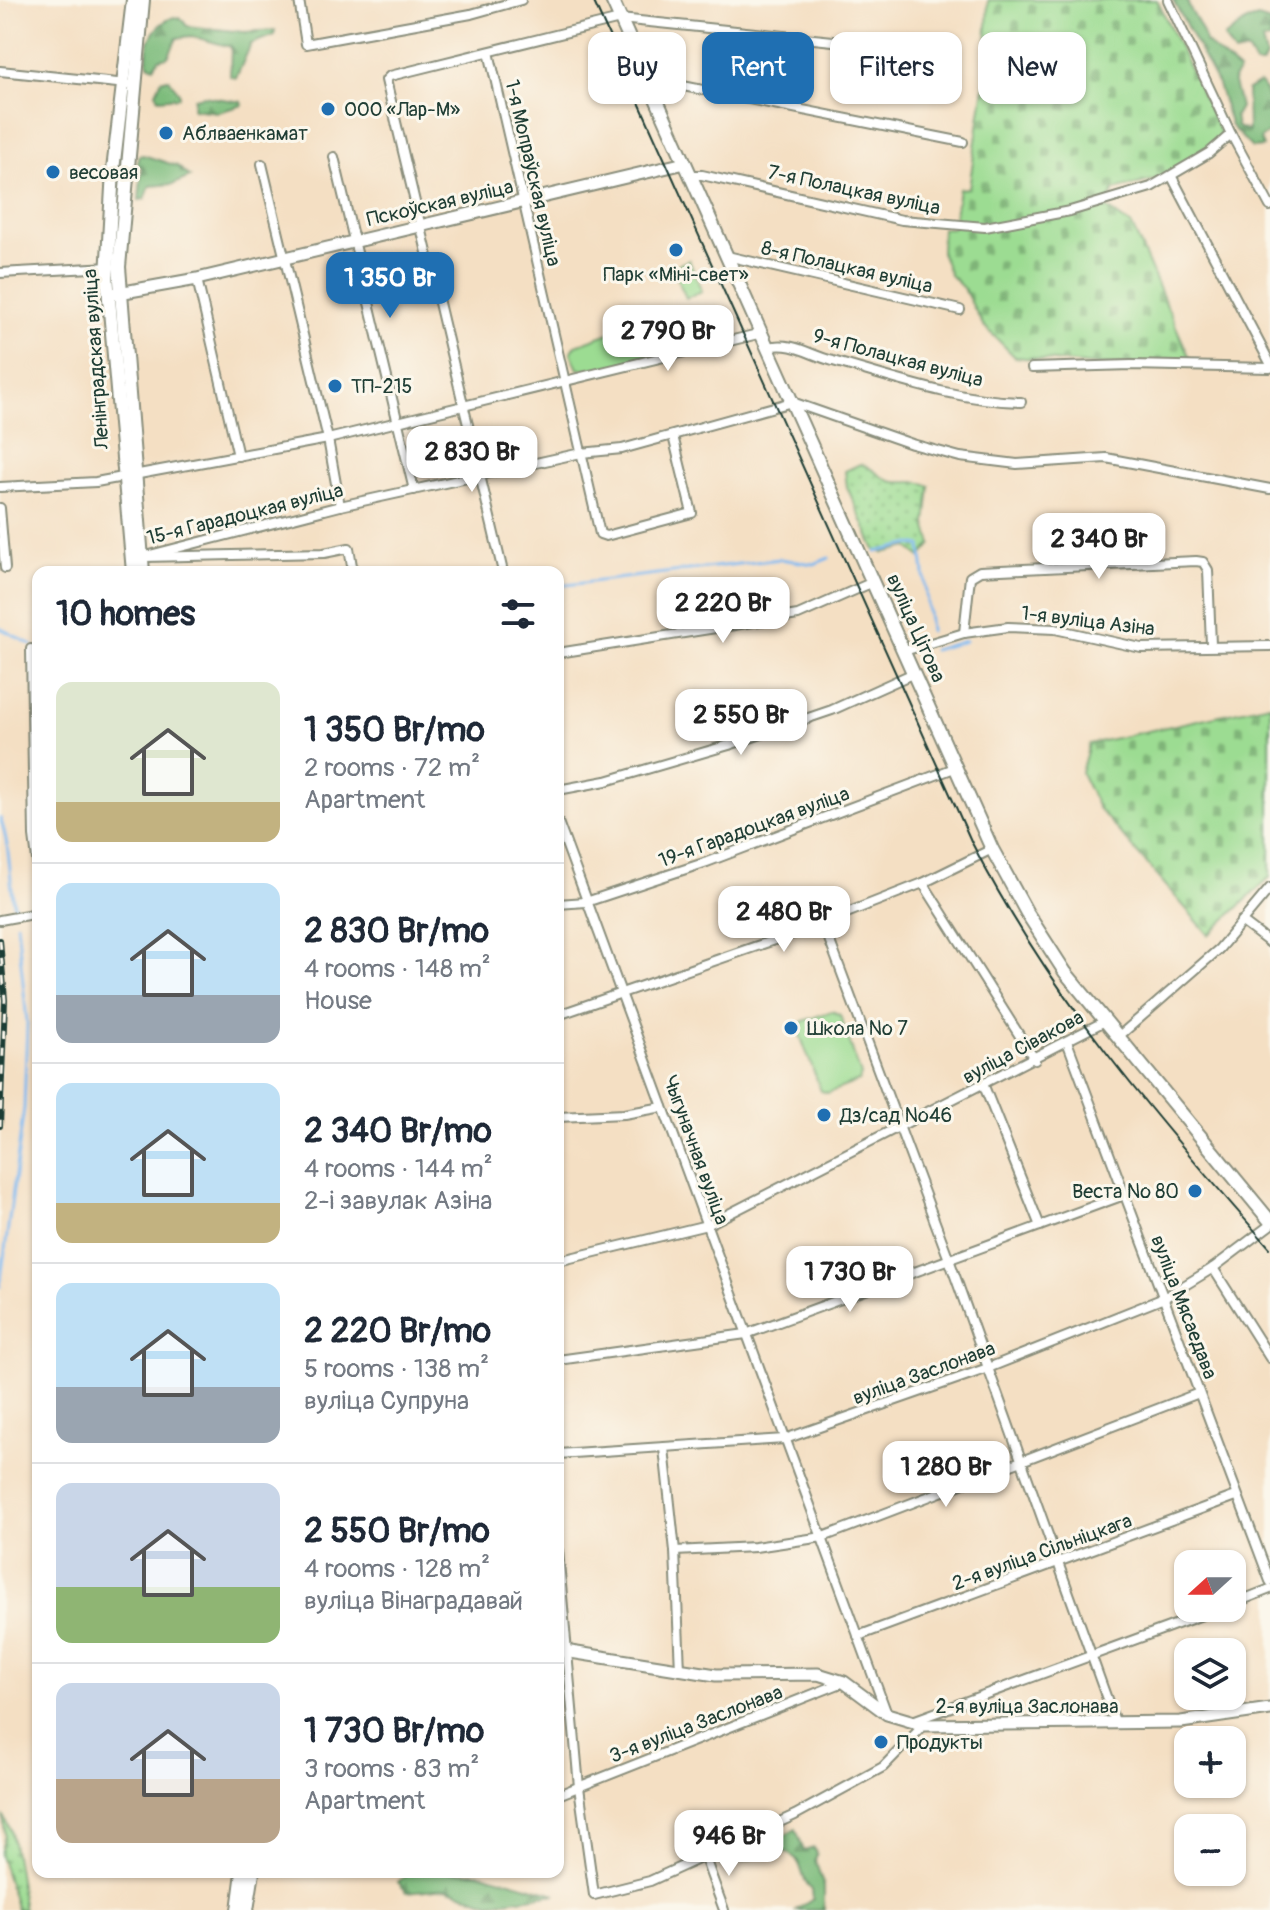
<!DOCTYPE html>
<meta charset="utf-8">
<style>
body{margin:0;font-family:Pangolin,sans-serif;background:#f2f2f3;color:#1f2937;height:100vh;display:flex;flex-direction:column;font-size:30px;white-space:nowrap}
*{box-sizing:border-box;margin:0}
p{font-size:26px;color:#747a83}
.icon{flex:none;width:44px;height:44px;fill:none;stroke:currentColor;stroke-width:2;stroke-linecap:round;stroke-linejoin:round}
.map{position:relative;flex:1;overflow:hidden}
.drawer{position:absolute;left:32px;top:566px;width:532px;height:1312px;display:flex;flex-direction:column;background:#fff;border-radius:16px;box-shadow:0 2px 6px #0004}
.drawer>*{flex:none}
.top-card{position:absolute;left:588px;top:32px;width:562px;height:72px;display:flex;gap:16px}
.needle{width:52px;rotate:249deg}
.controls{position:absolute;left:1174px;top:1550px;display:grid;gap:16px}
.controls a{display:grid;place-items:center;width:72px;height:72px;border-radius:16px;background:#fff;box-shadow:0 2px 6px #0004;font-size:40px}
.price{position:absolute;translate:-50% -68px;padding:0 18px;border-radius:16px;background:#fff;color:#222;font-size:26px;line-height:52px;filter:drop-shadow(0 2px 4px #0008)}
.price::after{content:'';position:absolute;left:50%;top:48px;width:24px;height:18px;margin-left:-12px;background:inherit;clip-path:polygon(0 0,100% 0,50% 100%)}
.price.current{background:#1f6fb2;color:#fff}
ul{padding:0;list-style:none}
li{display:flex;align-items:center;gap:24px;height:200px;padding:0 24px}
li+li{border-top:2px solid #e0e1e3}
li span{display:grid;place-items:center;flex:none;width:224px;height:160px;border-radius:16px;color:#555}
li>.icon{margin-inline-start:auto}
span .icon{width:96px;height:96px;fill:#fffc;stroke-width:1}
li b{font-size:34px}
h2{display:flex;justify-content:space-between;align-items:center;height:96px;padding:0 24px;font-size:34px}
.chip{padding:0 28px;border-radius:16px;background:#fff;box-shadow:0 2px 6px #0004;font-size:28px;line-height:72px}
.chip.current{background:#1f6fb2;color:#fff}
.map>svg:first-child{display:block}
.green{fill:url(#green-dots);stroke:#5e8c63;stroke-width:2}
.forest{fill:url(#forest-firs);stroke:#4e7c58;stroke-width:2}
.cemetery{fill:url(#cemetery-stones);stroke:#5e8c63;stroke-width:2}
.pitch{fill:#9cdc92;stroke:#5e8c63;stroke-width:2}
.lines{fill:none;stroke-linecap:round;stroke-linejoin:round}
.stream{stroke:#7fb9f0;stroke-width:3}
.street-casing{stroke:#8a8e7c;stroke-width:12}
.secondary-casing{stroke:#8a8e7c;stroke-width:15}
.primary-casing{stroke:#8a8e7c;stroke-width:16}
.street{stroke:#fff;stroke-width:8}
.secondary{stroke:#fff;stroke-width:11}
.primary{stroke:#fff;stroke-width:12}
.tram{stroke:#1f3d34;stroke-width:2}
.rail-casing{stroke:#1f3d34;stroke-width:6}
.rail{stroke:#fbf7ec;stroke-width:3;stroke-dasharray:9;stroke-linecap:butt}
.poi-dot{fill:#1f6fb2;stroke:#fbf7ec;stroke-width:3}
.labels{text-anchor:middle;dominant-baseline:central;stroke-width:6;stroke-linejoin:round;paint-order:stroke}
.poi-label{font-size:20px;fill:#1f3d34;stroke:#fbf7ec;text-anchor:start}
.street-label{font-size:20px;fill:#1f3d34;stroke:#fbf7ec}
</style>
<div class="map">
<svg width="1270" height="1910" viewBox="0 0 1270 1910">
<defs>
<pattern id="green-dots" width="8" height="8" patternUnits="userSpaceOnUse" patternTransform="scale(2)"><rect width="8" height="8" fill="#9cdc92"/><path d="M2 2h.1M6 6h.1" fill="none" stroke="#7fb478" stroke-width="1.8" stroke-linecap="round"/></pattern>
<pattern id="forest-firs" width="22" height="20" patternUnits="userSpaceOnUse" patternTransform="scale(2)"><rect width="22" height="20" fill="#7dbc7c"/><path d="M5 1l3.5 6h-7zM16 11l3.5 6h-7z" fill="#669a66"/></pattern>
<pattern id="cemetery-stones" width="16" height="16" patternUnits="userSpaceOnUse" patternTransform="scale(2)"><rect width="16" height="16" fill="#9cdc92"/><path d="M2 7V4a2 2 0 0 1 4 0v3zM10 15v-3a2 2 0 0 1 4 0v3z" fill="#7fb478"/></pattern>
</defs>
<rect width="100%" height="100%" fill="#fbf7ec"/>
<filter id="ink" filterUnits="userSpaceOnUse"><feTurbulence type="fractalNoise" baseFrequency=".0125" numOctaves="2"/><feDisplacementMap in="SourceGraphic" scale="16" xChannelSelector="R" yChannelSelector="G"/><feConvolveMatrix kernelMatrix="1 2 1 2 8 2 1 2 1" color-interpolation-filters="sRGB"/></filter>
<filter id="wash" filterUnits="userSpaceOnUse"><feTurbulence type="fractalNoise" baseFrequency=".006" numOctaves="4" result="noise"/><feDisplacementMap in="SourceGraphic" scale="32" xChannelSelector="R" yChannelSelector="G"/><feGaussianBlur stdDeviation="1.8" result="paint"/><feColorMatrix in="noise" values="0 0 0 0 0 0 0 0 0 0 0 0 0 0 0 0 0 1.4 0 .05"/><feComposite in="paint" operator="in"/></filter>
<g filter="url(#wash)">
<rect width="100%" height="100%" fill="#f4dfc3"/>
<g class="green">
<path d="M860 464C873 467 878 476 890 481 903 485 917 478 930 486L926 524 932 544 921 557 908 547 883 553 875 550 847 487 845 471Z"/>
<polygon points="3,1816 11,1830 24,1910 17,1910 0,1855 5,1835"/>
</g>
<g class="forest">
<path d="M1173 0H1187C1191 17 1203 24 1205 42L1239 71 1233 79 1240 107 1235 116 1237 127 1248 131 1247 90 1260 83C1270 92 1270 115 1270 132L1260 139 1263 147 1252 148 1231 126 1218 85Z"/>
<path d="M174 17 181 18 187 26 244 32 275 30 274 35 251 44 236 78 230 76 231 47 191 36 177 38 168 57 159 59 154 67 148 64C144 43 154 24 174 17Z"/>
<polygon points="1258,18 1270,22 1270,40 1262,41 1266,57 1262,65 1255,65 1248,51 1234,54 1224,38 1247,21"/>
<polygon points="162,79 169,79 179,92 179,97 159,99 156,92"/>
<polygon points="203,96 242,102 243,105 218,112 193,109 194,98"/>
<polygon points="143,155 177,166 190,177 174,184 150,186 145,199 139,200 142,168 138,164 138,156"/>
<path d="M796 1829 804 1851 814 1848 817 1854 815 1860 824 1887V1910H796L813 1899 812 1890C800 1881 805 1866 793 1856 776 1841 750 1866 731 1862L733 1857 760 1850Z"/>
<polygon points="410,1872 478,1872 556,1894 491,1903 446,1888 407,1892 398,1882"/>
</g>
<g class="cemetery">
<polygon points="988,0 1157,0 1222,136 1165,177 1114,190 1105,207 1132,226 1192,363 1094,365 1015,357 983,325 964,289 950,275 941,252 942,228 953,228 959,189 969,188 985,80"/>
<polygon points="1270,704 1270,877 1209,935 1098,808 1081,773 1089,744"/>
</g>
<g class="pitch">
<polygon points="689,260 702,291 686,298 672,267"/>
<path d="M651 318 666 319 673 332 671 342C650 359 605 370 578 369L571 353 576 345Z"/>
<polygon points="832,1011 840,1015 861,1075 859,1081 828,1093 821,1091 797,1027 803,1021"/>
</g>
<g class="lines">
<g class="stream">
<polyline points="876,552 912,544 921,546 930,631"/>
<polyline points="558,586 780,559 814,564 829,558"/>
<polyline points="0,628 32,645"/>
<polyline points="37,649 38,649"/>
<polyline points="933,650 965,641"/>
<path d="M0 818C11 847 9 880 15 910"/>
<polyline points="0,1287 24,1108 27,1022 17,923"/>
</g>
</g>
</g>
<g filter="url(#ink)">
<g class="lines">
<g class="street-casing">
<g id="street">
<polyline points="299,0 306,44 471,14 521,0"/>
<polyline points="1168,0 1231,134 1270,206"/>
<polyline points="489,52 600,534 606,536 692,513 673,436"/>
<polyline points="0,71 127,84"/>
<polyline points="650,85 663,82 963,142"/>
<polyline points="334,157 414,490"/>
<polyline points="262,164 328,439 340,506"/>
<polyline points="690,175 702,175 902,220 985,227 1070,211 1151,187 1209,153 1231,134"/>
<polyline points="1172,177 1270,363"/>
<polyline points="727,256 960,310"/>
<polyline points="0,273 110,267"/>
<polyline points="197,279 238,456"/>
<path d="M768 347C793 341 809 355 833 361 893 378 958 401 1021 402"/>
<polyline points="1032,368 1131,365 1270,368"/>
<polyline points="0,487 96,482 328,439 762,333"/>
<polyline points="0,508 5,568"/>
<polyline points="142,557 340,506 581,453 622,449 792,402 912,444 960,457 1017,464 1106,458 1270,489"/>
<polyline points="145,557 324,553 349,548 353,572"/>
<polyline points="503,572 386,80 390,76 620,19 833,41 913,61"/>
<polyline points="964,633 970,577 980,571 1196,561 1203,562 1208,570 1211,645"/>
<polyline points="31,649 34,836 38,868"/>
<polyline points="904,651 964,633 1008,627 1055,629 1141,648 1270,646"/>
<polyline points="558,653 798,615 873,582"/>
<polyline points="558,790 606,781 729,745 832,710 914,673"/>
<polyline points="558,822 887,1714"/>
<polyline points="923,883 1035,1060"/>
<polyline points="558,904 586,902 707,862 957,767"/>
<polyline points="0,920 38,913"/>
<polyline points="1241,921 1270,943"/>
<polyline points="823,923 950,1262 1116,1724"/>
<polyline points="558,1015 806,929 923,883 992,849"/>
<polyline points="1118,1037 1219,949 1270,888"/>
<polyline points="1068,1044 1270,1581"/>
<polyline points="984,1086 1040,1226"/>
<polyline points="558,1117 624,1114 663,1107"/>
<polyline points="558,1261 707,1225 1105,1021"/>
<polyline points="1213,1268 1270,1358"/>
<polyline points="558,1360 746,1334 1124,1195"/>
<polyline points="664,1448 675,1551 680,1670"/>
<polyline points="558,1454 785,1439 988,1368 1164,1298 1213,1268 1270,1225"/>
<polyline points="558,1551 579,1787 594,1895 650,1881 795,1815 883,1767 924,1725"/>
<polyline points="675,1551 755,1547 823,1537 1199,1393"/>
<polyline points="1232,1604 1270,1589"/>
<polyline points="858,1636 1236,1496"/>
<polyline points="910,1722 1221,1608"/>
<polyline points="558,1795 844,1682"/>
<polyline points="705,1858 724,1910"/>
</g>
</g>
<g class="secondary-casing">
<g id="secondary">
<polyline points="113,294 197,279 685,163"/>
<polyline points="558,1650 716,1675 818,1674 844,1682 887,1714 924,1725 1181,1722 1270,1709"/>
</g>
</g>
<g class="primary-casing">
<g id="primary">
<polyline points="133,0 113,170 107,276 133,572"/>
<polyline points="143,0 119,267 143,572"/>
<polyline points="612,0 992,849 1027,913 1065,972 1270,1221"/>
<polyline points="238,1910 243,1872"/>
<polyline points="247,1910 253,1872"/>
</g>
</g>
<use href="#street" class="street"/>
<use href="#secondary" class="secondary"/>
<use href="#primary" class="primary"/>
<path class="tram" d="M593 0 972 843C1049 994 1158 1121 1270 1248"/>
<g class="rail-casing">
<polyline id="rail" points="0,940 5,1000 0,1126"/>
</g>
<use href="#rail" class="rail"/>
</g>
</g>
<g class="poi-dot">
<circle cx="328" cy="109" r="8"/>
<circle cx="166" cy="133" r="8"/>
<circle cx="53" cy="172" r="8"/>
<circle cx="676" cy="250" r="8"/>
<circle cx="335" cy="386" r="8"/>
<circle cx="791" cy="1028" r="8"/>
<circle cx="824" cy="1115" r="8"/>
<circle cx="1195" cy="1191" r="8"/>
<circle cx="881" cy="1742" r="8"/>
</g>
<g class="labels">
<g class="poi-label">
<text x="344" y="109">ООО «Лар-М»</text>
<text x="182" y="133">Аблваенкамат</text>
<text x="69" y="172">весовая</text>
<text x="676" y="274" text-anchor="middle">Парк «Міні-свет»</text>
<text x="351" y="386">ТП-215</text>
<text x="807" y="1028">Школа № 7</text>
<text x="840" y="1115">Дз/сад №46</text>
<text x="1179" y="1191" text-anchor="end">Веста № 80</text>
<text x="897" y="1742">Продукты</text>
</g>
<g class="street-label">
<text transform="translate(533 173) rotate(77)">1-я Мопраўская вуліца</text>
<text transform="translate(854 190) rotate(12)">7-я Полацкая вуліца</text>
<text transform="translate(440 203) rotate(-13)">Пскоўская вуліца</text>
<text transform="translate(847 267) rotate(13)">8-я Полацкая вуліца</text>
<text transform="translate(898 358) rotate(15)">9-я Полацкая вуліца</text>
<text transform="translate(96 359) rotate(-94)">Ленінградская вуліца</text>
<text transform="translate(245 514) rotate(-14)">15-я Гарадоцкая вуліца</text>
<text transform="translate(1088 621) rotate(7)">1-я вуліца Азіна</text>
<text transform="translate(916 628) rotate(66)">вуліца Цітова</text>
<text transform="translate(754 827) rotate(-20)">19-я Гарадоцкая вуліца</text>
<text transform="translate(1023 1047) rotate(-28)">вуліца Сівакова</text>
<text transform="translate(696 1150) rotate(70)">Чыгуначная вуліца</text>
<text transform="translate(1184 1307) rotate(69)">вуліца Мясаедава</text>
<text transform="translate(924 1373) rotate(-20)">вуліца Заслонава</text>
<text transform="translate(1042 1552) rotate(-20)">2-я вуліца Сільніцкага</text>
<text x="1027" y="1706">2-я вуліца Заслонава</text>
<text transform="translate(696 1724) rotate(-21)">3-я вуліца Заслонава</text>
</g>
</g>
</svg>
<div class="controls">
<a><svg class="needle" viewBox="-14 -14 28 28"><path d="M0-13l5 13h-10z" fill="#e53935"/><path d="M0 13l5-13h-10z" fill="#747a83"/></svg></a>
<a><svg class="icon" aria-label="layers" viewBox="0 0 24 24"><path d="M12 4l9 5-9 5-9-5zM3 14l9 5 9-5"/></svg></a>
<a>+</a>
<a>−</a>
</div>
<b class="price current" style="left:390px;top:320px">1 350 Br</b>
<b class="price" style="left:668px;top:373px">2 790 Br</b>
<b class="price" style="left:472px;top:494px">2 830 Br</b>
<b class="price" style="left:1099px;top:581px">2 340 Br</b>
<b class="price" style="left:723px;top:645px">2 220 Br</b>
<b class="price" style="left:741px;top:757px">2 550 Br</b>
<b class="price" style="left:784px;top:954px">2 480 Br</b>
<b class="price" style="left:850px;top:1314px">1 730 Br</b>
<b class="price" style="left:946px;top:1509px">1 280 Br</b>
<b class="price" style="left:729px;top:1878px">946 Br</b>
<div class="top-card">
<a class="chip">Buy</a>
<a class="chip current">Rent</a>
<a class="chip">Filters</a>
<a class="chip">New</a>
</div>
<section class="drawer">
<h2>10 homes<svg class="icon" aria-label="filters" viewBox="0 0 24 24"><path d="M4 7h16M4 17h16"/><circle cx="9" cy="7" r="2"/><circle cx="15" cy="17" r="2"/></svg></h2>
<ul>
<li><span style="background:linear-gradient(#dfe7d0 75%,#c2b280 0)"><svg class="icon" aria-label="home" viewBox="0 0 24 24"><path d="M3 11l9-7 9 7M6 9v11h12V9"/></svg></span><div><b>1 350 Br/mo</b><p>2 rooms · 72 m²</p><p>Apartment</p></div></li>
<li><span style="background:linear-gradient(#bfe0f5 70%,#9aa5b1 0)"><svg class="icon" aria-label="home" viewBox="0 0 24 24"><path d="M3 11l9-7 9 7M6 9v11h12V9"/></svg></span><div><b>2 830 Br/mo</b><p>4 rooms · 148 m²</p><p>House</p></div></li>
<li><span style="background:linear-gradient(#bfe0f5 75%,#c2b280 0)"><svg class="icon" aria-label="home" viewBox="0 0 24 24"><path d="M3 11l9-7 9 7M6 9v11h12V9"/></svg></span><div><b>2 340 Br/mo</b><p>4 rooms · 144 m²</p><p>2-і завулак Азіна</p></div></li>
<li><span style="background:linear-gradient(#bfe0f5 65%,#9aa5b1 0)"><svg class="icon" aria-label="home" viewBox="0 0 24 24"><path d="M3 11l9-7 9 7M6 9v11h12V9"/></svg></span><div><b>2 220 Br/mo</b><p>5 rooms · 138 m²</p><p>вуліца Супруна</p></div></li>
<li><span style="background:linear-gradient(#c9d6e8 65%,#8fb573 0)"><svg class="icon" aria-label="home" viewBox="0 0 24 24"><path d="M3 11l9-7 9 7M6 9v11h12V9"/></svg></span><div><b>2 550 Br/mo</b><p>4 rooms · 128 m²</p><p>вуліца Вінаградавай</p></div></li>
<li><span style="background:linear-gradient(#c9d6e8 60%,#b9a48a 0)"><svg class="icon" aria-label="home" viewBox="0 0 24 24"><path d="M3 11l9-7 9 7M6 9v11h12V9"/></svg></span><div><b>1 730 Br/mo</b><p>3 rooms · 83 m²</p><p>Apartment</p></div></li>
</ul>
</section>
</div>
